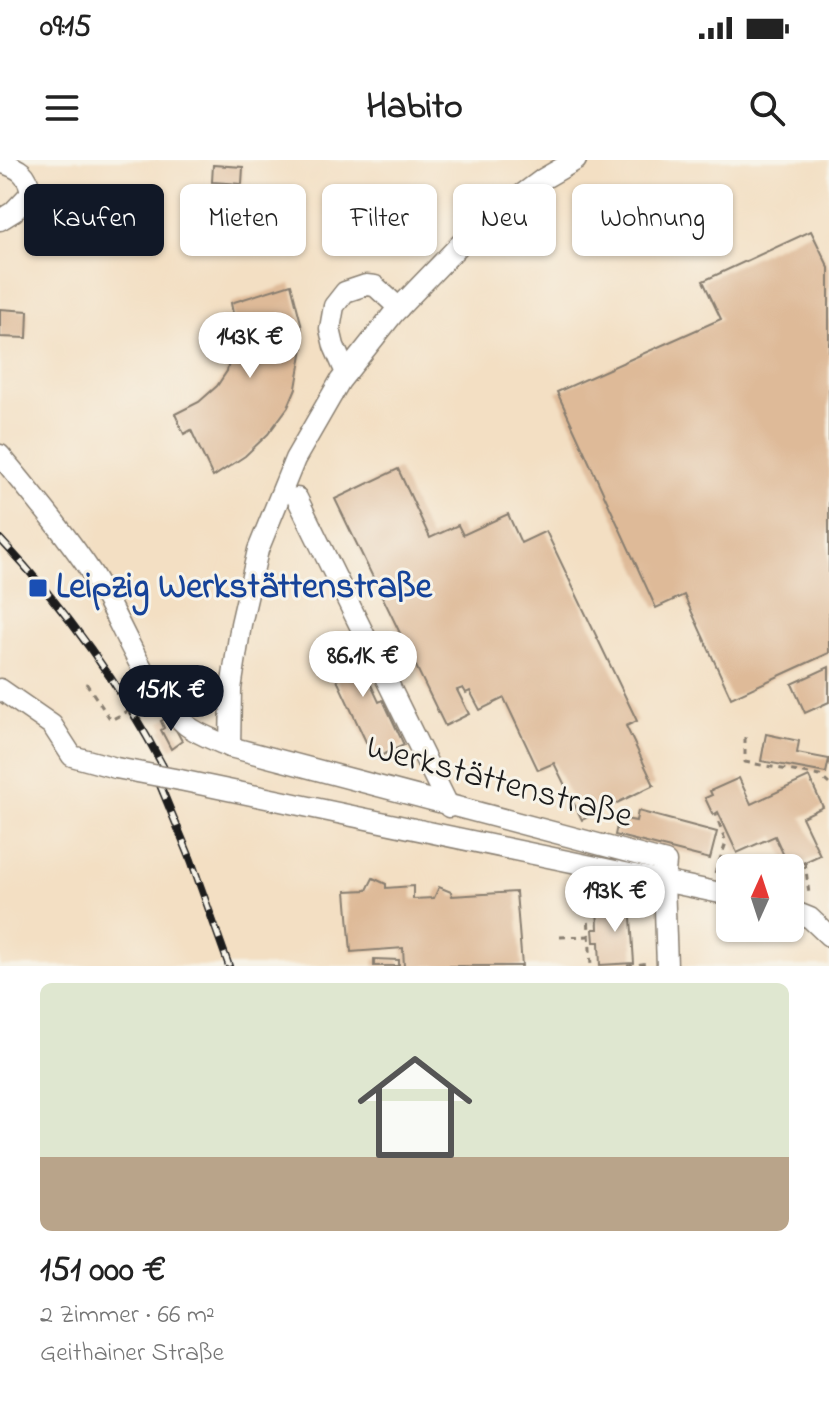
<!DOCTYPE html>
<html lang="de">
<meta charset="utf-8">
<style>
body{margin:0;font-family:"Indie Flower",sans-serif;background:#f6f6f6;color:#222;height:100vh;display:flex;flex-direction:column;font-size:30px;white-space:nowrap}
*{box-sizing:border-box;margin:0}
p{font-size:26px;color:#767676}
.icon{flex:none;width:44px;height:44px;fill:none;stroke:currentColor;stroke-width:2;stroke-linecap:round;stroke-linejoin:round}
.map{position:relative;height:806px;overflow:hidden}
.panel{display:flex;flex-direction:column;background:#fff;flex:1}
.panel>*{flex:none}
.top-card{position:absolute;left:24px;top:24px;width:782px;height:72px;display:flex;gap:16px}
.needle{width:52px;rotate:3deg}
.tools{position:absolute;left:716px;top:694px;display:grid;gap:16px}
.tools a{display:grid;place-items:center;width:88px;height:88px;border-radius:12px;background:#fff;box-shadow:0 2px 6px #0004;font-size:40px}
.price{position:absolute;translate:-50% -68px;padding:0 18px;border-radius:28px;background:#fff;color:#222;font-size:26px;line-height:52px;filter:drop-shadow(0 2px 4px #0008)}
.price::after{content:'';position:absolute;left:50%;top:48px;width:24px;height:18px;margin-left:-12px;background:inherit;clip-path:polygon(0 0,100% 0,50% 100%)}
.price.active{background:#111827;color:#fff}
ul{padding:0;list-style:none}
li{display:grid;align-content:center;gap:16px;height:424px;padding:0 40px}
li+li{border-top:2px solid #e0e0e0}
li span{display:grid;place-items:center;height:248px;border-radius:12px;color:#555}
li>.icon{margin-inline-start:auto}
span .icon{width:144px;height:144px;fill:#fffc;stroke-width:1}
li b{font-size:34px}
.tag{padding:0 28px;border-radius:12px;background:#fff;box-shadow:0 2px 6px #0004;font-size:28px;line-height:72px}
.tag.active{background:#111827;color:#fff}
.status{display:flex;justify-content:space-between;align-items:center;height:56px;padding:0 40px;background:#fff;direction:ltr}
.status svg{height:22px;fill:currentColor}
header{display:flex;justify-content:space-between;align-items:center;height:104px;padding:0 40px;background:#fff;font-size:36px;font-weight:700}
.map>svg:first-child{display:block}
.building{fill:#deba98}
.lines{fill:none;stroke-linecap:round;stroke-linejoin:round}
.minor-casing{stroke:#887e70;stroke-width:23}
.path{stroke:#887e70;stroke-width:3;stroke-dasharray:6 6;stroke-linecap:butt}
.minor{stroke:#fff;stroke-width:20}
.rail-casing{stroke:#1c1c1c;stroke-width:8}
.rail{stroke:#f7f3e8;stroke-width:5;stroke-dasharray:15;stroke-linecap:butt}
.minor-bridge-casing{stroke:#887e70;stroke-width:23;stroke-linecap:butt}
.minor-bridge{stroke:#fff;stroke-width:20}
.transit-dot{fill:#1a4fb4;stroke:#f7f3e8;stroke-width:3}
.labels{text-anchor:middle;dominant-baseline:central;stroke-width:6;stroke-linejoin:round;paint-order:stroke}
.transit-label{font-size:36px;font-weight:bold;fill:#164399;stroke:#f7f3e8;text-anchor:start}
.street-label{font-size:36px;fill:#1c1c1c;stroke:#f7f3e8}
</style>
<div class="status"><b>09:15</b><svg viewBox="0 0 49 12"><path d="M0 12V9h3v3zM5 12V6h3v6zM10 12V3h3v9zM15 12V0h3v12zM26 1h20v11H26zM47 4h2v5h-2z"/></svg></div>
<header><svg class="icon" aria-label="menu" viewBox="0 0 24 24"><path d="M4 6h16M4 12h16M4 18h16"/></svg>Habito<svg class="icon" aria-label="search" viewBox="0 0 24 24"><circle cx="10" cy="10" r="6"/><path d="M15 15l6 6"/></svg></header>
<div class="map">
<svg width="829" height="806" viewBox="0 0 829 806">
<rect width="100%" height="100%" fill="#f7f3e8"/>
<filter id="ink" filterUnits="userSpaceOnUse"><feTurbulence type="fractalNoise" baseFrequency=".0125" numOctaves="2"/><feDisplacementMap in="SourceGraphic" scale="16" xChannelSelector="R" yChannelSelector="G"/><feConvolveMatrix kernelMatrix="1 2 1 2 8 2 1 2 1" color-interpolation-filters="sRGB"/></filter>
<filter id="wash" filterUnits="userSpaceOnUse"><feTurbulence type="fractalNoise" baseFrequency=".006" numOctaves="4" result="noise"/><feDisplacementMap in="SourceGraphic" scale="32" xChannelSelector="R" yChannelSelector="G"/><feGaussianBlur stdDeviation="1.8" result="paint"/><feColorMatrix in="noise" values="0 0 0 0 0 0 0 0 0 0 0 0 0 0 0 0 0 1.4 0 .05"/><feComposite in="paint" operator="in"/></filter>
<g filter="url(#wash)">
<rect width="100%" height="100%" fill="#f3dfc3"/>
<g id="blocks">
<g class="building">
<polygon points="213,5 243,7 242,24 212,22"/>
<polygon points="811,71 829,108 829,493 731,538 684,435 656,448 557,232 721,159 703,121"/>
<polygon points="291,124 301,163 303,188 296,228 288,247 268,274 245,296 213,317 191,270 184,274 175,254 199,242 217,226 227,211 236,171 231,143"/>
<polygon points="0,149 28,151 27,178 0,177"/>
<polygon points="398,309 430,378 458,365 463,375 508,354 521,383 546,371 637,561 626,566 654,625 582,660 554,603 538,610 504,538 480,550 470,531 466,533 463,528 457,530 469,554 445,566 335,339"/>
<polygon points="348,476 379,542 383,540 404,585 374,599 322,488"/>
<polygon points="829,507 829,542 805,553 792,524"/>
<polygon points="169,557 182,581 171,589 161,570 164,568 161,561"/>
<polygon points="766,574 799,581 797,593 829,599 826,613 761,601"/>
<polygon points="809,617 823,647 802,657 820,695 790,709 775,676 737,693 718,652 713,655 705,638 712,635 710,631 739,618 751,644"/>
<polygon points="638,651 717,672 710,699 615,675 618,661 624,663 625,659 636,661"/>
<polygon points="373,718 386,724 386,728 413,726 413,739 434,738 439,727 451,732 452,736 516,732 522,806 404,806 403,788 351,792 346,731 367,730"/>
<polygon points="630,743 634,803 600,805 599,782 594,782 593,769 598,769 597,744"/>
<polygon points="374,799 399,800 399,806 374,806"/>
</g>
</g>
</g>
<g filter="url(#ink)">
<use href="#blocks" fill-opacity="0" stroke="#887e70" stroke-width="2"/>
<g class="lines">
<g class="minor-casing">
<g id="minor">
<path d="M0 2C19 8 28 13 31 33"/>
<polyline points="0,60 13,52 31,33 149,42"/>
<polyline points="346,213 334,186 330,169 334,146 345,132 366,125 375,126 399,148"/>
<path d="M0 295C32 334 65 373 93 415 122 461 144 531 186 565 199 575 215 580 230 587L666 702 664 722 667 806"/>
<polyline points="297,338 449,647"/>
<polyline points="0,529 52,565 72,596 116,608"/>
<polyline points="230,587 231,529 241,464 258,390 295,299 340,221 394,153 474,70 543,19 576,0"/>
<polyline points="180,620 730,735"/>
<polyline points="790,750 810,758 829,776"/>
</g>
</g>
<g class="path">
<polyline points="122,518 137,546"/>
<polyline points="86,523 111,560 143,543"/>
<polyline points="745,577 745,602 820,616 829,624"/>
<polyline points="805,702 809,734"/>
<polyline points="715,713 726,683 716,654"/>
<polyline points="587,738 591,806"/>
<polyline points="560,777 589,776"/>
<polyline points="627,806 649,803"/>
</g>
<use href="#minor" class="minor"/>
<g class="rail-casing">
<g id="rail">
<path d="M0 379C65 448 120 524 164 608"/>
<polyline points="160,625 191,700 229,806"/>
</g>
</g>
<use href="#rail" class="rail"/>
<g class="minor-bridge-casing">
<polyline id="minor-bridge" points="116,608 180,620"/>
</g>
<use href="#minor-bridge" class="minor-bridge"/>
</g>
</g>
<rect class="transit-dot" x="28" y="418" width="20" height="20" rx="4"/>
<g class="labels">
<g class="transit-label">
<text x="56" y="428">Leipzig Werkstättenstraße</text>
</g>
<g class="street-label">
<text transform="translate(499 623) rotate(15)">Werkstättenstraße</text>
</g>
</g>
</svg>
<div class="tools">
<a><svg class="needle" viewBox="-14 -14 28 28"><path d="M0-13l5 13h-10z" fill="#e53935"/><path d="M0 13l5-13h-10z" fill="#767676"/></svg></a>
</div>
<b class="price" style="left:250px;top:220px">143K €</b>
<b class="price" style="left:363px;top:539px">86.1K €</b>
<b class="price active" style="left:171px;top:573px">151K €</b>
<b class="price" style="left:615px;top:774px">193K €</b>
<div class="top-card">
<a class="tag active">Kaufen</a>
<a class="tag">Mieten</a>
<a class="tag">Filter</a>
<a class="tag">Neu</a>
<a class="tag">Wohnung</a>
</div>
</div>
<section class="panel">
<ul>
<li><span style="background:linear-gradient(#dfe7d0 70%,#b9a48a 0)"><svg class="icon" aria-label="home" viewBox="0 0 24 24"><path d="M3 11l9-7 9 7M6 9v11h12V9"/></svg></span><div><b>151 000 €</b><p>2 Zimmer · 66 m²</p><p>Geithainer Straße</p></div></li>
</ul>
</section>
